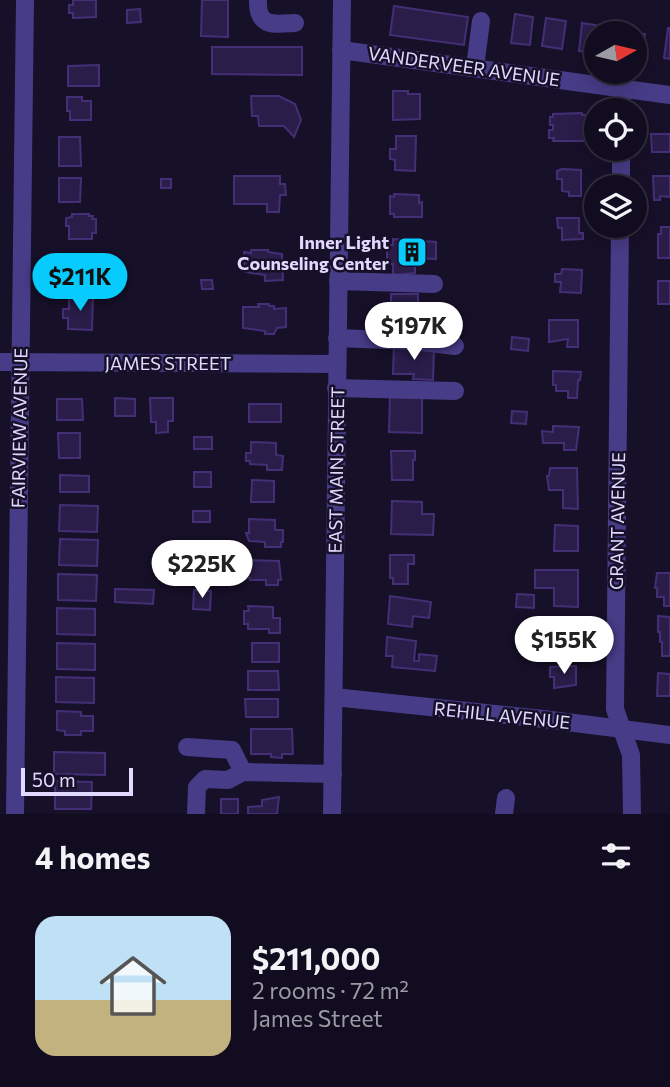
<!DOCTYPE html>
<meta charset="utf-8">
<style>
body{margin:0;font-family:Commissioner,sans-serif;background:#1e1a2c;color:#f1f3f6;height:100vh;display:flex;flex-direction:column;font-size:26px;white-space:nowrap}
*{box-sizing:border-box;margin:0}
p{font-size:23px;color:#9c9ba4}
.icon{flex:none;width:38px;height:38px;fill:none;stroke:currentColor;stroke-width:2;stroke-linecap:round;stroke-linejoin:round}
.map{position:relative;height:814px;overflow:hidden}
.sheet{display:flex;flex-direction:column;background:#110c1f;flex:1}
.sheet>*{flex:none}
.needle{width:46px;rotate:82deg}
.buttons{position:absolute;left:584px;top:21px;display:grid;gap:14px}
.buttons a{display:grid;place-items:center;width:63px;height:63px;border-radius:50%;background:#110c1f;box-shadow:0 4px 18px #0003,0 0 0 2px #302c3d;font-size:35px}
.scale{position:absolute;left:21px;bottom:18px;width:112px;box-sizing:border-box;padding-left:7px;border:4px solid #e1d9ff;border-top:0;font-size:19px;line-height:24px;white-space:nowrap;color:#e1d9ff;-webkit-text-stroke:5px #171029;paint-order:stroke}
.price{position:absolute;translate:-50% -60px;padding:0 16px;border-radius:24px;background:#fff;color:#222;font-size:23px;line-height:46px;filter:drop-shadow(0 2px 4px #0008)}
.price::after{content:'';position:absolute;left:50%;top:42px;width:21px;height:16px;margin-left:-10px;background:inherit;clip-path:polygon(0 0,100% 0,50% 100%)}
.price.selected{background:#07cbfd;color:#111}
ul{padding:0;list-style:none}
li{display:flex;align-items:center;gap:21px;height:175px;padding:0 35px}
li span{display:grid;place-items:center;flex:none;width:196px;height:140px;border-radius:21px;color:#555}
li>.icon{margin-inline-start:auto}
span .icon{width:84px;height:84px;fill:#fffc;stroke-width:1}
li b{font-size:30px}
h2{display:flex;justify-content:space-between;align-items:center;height:84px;padding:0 35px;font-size:30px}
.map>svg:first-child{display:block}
.building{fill:#2a1d4a;stroke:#442f76;stroke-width:2}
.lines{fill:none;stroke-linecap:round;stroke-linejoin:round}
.minor{stroke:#473c87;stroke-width:18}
.labels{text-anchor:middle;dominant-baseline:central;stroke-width:5;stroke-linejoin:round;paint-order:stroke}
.street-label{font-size:18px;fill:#e1d9ff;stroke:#171029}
.poi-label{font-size:18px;font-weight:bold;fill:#e1d9ff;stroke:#171029;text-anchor:end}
</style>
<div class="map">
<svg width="670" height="814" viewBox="0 0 670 814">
<rect width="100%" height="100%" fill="#171029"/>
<g class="building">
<polygon points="73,0 96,0 96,17 73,18 73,13 69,13 69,5 73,5"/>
<polygon points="202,0 228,0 228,37 201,36"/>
<polygon points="394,6 468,17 464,45 390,35"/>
<polygon points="140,9 141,22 127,23 127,10"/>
<polygon points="515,14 533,17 530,45 511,43"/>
<polygon points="546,18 566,21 562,49 542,46"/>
<polygon points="582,23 602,26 601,33 597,33 596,53 579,51"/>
<polygon points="668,28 670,28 670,59 664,58"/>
<polygon points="633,32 645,34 642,56 635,55 635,33"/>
<polygon points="212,47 302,47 302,75 212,74"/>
<polygon points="99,65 99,86 68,86 68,66"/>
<polygon points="393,91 408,91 408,94 420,94 420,119 393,120"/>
<polygon points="251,96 279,96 295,104 301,120 294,137 284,126 259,126 258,116 252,116"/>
<polygon points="67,97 82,97 82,101 91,101 91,120 70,120 70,111 67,111"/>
<polygon points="582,113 582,115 588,115 589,141 553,141 554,138 549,138 549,130 553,130 553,125 550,125 550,117 553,117 553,114"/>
<polygon points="651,134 670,134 670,152 652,152"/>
<polygon points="396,136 416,136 415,171 395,170 395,160 390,159 390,149 396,149"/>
<polygon points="59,137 80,137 81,166 59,166"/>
<polygon points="562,169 581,170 581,196 569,196 569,192 562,191 562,179 557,179 557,171"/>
<polygon points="234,176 280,176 280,184 285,184 286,195 280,195 279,212 267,212 267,204 234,204"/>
<polygon points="653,176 670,176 670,197 660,196 660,200 654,200"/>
<polygon points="59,178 81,178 80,202 59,202"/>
<rect x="161" y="179" width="10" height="9"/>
<polygon points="394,194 419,195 419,203 422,202 422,217 394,217 394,214 390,214 390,196 394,197"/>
<polygon points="72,214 89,214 89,216 93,216 92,219 96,219 96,233 92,233 92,239 69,239 69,226 66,226 66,218 72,217"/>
<polygon points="557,218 579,218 579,233 583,233 583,239 562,240 562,228 558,228"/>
<polygon points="661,227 670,227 670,258 658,258 658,234 661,234"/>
<polygon points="393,239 436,242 436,259 413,258 412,261 415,261 415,273 396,275 393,273 393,264 387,264 387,245 393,245"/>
<polygon points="251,250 268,250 268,252 282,254 283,280 265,281 265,275 245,272 244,252 251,253"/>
<polygon points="71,254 97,256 97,264 89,264 89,281 69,281 69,256"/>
<polygon points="562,269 582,270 581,293 560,292 561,282 555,282 555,274 561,274"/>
<polygon points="201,280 212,280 213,289 202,289"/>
<rect x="658" y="281" width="12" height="23"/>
<polygon points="391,294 418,294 418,308 423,308 423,330 391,331"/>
<polygon points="69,297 93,297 92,330 68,329 68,318 63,318 63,309 69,309"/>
<polygon points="258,304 269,304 269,306 274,306 274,309 286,308 286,327 277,328 274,334 265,334 265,331 243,328 243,307 259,307"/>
<polygon points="549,320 578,320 578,347 567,347 568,339 549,342"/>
<polygon points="512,337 529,339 528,351 511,349"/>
<polygon points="394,345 434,349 433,380 413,379 414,374 393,374"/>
<polygon points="553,371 581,372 580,380 578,380 577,398 568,398 568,391 556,391 556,385 553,385"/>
<polygon points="390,396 422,396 422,433 389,432"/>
<polygon points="115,398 135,399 135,416 115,416"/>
<polygon points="150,398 173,398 173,421 168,421 168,432 156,433 156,422 151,422"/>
<polygon points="57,399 82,399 83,420 57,420"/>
<rect x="249" y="404" width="32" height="18"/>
<polygon points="512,411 527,412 526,424 511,423"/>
<polygon points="553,426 579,427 576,450 564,450 564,443 543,443 542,431 553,432"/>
<polygon points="58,433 80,433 80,458 59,458"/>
<rect x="194" y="437" width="18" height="12"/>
<polygon points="251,442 276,443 276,455 283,456 282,470 267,470 267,465 250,464 250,461 246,461 246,453 251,453"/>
<polygon points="391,451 415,451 415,460 413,460 413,480 392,480"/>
<polygon points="550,468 577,468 578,509 563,508 563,490 549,490 547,476 549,476"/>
<rect x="194" y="472" width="17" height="15"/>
<polygon points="60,475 89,476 89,492 60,492"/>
<polygon points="252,480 274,481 274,502 251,502"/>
<polygon points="392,501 422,502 422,514 434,514 433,535 391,534"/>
<polygon points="60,505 98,506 97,532 59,531"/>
<rect x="193" y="511" width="17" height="11"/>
<polygon points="249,519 275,520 275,530 283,530 283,542 281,542 281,547 265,547 265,542 249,541 246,533 249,533"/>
<polygon points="555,525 578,526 578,551 554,551"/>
<polygon points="60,539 98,540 97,566 59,565"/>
<polygon points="196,554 210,554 210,579 192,579 192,566 196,566"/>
<polygon points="390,555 414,555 414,564 408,564 408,584 393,584 393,578 390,578"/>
<polygon points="250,560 279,561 281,580 278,580 278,585 266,585 266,580 250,580 250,578 247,578 247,574 250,573"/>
<polygon points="535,570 578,570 578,607 554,606 554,588 535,588"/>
<polygon points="657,573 670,573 670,606 664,606 664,597 657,597 657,588 655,588"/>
<polygon points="58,574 97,575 96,601 58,600"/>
<polygon points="115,589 154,590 153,604 115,602"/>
<polygon points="194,590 211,591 210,610 193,609"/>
<polygon points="517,594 534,595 534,608 516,607"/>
<polygon points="390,596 431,602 429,618 413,616 412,627 388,624"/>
<polygon points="248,606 273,607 273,618 280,618 280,633 269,633 269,629 248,629 248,624 244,624 244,611 249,611"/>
<polygon points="57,608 95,609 95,635 57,634"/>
<polygon points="658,616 670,617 670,656 662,656 662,642 660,642 660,632 658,632"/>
<polygon points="557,620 572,620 572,632 576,632 576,643 572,643 572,657 556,657"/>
<polygon points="387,637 416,641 414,661 419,661 419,654 437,656 435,671 392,667 393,656 386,656"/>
<polygon points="57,643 95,644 95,670 57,669"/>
<rect x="252" y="643" width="27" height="19"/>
<polygon points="576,666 576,685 554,688 554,677 550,677 550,667"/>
<polygon points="248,671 278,671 279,690 248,690"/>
<polygon points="658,673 670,674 670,696 657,696"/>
<polygon points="56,677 94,678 94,703 56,702"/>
<polygon points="245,699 278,699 278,717 246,717"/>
<polygon points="57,711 81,712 81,716 93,716 93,731 81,731 81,735 65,735 65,731 57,730"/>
<polygon points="251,729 292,729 293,754 282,754 282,758 271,757 271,754 251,754"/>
<polygon points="54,752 105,753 105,775 54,774"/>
<polygon points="55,781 92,782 91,809 55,809"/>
<polygon points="279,797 277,814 248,814 248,807 262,806 262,800"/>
<rect x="221" y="799" width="17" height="15"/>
</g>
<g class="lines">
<g class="minor">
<path d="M258 0C257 28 274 24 295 23"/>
<polyline points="341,50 670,95"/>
<polyline points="475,67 481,21"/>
<polyline points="622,110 622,88"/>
<polyline points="621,187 621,149"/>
<polyline points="620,226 615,709 631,755 632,814"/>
<polyline points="338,281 434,284"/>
<polyline points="337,338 413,341 455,346"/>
<polyline points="0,362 337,364"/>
<polyline points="336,388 455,391"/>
<polyline points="334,697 543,719 670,735"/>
<polyline points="187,747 232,750 243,772"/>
<polyline points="15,814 25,0"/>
<polyline points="196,814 197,787 205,779 228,780 243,772 333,774"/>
<polyline points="332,814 342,0"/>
<polyline points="504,814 506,798"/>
</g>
</g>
<defs>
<g id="building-square" transform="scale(1.575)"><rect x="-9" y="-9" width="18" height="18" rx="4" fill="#07cbfd" stroke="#171029"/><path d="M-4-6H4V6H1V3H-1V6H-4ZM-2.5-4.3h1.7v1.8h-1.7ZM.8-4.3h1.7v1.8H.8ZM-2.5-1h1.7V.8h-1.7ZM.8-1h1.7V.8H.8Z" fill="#111"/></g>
</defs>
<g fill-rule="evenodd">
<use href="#building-square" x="412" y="252"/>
</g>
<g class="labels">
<g class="street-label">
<text transform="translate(464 66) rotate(8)">VANDERVEER AVENUE</text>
<text x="168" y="363">JAMES STREET</text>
<text transform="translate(19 428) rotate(-89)">FAIRVIEW AVENUE</text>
<text transform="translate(336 470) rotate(-89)">EAST MAIN STREET</text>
<text transform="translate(617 521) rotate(-89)">GRANT AVENUE</text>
<text transform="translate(502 715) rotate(6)">REHILL AVENUE</text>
</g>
<g class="poi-label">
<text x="389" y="242">Inner Light<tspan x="389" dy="21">Counseling Center</tspan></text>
</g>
</g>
</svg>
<div class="buttons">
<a><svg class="needle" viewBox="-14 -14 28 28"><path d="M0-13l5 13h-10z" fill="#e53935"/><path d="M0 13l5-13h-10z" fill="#9c9ba4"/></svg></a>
<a><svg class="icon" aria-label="locate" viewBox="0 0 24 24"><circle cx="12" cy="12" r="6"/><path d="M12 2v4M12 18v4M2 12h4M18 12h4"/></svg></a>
<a><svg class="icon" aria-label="layers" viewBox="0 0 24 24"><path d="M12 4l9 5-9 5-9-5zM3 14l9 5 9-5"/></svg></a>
</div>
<div class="scale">50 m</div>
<b class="price selected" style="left:80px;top:313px">$211K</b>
<b class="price" style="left:414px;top:362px">$197K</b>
<b class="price" style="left:202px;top:600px">$225K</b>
<b class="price" style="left:564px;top:676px">$155K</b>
</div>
<section class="sheet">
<h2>4 homes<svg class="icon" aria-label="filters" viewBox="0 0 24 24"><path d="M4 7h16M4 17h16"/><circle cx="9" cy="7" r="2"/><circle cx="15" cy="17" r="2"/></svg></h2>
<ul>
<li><span style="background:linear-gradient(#bfe0f5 60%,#c2b280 0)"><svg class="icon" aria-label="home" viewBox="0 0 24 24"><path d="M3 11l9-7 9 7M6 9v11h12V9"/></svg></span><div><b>$211,000</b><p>2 rooms · 72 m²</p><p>James Street</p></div></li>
</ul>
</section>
